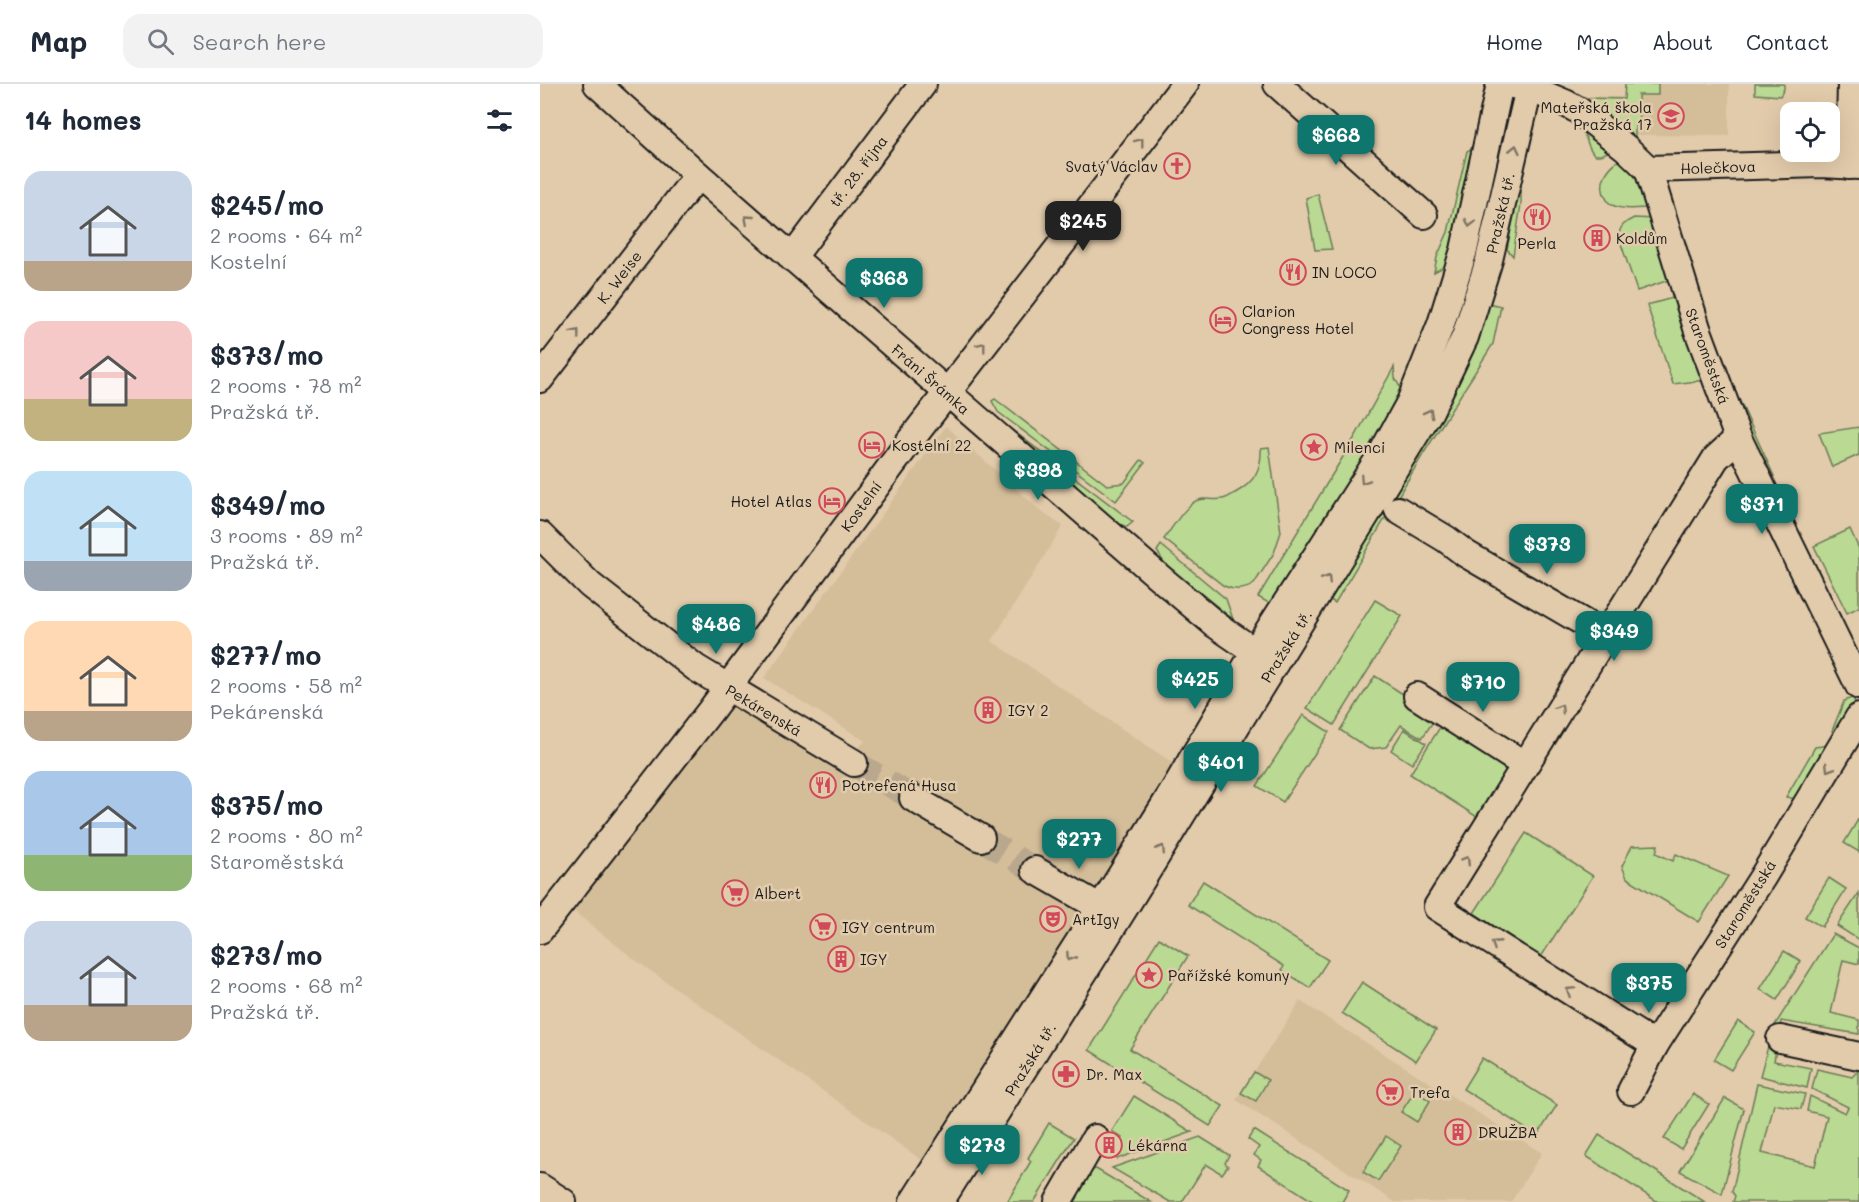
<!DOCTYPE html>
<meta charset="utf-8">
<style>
body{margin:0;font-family:Mali,sans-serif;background:#f2f2f3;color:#1f2937;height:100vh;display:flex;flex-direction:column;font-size:22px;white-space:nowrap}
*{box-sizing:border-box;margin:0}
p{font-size:20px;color:#747a83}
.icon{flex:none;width:33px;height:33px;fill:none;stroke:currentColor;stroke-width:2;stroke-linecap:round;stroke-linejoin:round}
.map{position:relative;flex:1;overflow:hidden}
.panel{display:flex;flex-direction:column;background:#fff;width:540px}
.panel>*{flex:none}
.buttons{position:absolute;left:1240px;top:18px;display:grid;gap:12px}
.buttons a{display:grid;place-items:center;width:60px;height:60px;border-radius:12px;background:#fff;box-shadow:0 6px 24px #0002;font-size:30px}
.price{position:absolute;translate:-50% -51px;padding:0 14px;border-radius:12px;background:#0f766e;color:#fff;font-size:20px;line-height:39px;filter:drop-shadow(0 2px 3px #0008)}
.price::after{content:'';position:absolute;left:50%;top:36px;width:18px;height:14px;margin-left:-9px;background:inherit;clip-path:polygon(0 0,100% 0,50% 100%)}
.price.current{background:#222;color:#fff}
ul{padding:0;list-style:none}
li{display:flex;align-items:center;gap:18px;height:150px;padding:0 24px}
li span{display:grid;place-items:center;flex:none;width:168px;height:120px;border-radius:18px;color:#555}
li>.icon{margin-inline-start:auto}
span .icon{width:72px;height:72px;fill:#fffc;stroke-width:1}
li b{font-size:26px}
h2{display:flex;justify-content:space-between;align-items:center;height:72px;padding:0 24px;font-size:26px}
header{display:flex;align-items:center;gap:36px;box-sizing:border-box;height:84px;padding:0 30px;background:#fff;border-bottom:2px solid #e0e1e3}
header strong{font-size:28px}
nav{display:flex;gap:33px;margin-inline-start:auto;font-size:21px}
.search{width:420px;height:54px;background:#f2f2f3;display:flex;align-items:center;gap:15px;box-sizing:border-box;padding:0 21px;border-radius:18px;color:#747a83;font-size:22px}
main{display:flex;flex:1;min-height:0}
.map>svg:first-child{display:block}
.built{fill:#d4be9a}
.green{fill:#bad992;stroke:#6b7a57;stroke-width:1.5}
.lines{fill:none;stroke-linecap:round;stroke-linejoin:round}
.minor-tunnel{stroke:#baa88e;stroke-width:26;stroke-dasharray:26 13;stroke-linecap:butt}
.minor-casing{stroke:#1c1c1c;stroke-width:30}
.minor{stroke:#e2cbab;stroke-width:26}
.oneway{stroke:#7f7464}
.labels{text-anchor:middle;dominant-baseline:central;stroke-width:5;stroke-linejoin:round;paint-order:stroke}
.poi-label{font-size:15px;fill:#1c1c1c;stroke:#e2cbab;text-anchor:start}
.street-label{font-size:15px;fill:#1c1c1c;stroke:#e2cbab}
</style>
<header>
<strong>Map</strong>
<div class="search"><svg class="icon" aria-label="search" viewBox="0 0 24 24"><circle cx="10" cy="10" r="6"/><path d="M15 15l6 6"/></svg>Search here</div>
<nav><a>Home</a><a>Map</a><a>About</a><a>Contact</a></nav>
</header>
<main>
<section class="panel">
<h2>14 homes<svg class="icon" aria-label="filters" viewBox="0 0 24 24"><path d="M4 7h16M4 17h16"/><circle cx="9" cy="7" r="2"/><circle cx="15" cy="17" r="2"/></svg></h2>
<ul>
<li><span style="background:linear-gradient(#c9d6e8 75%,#b9a48a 0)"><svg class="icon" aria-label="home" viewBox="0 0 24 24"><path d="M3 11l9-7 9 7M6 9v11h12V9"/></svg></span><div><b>$245/mo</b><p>2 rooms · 64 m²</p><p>Kostelní</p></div></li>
<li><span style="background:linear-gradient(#f6c9c9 65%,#c2b280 0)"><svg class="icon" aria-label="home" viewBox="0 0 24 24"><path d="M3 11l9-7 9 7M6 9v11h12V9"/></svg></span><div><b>$373/mo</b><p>2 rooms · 78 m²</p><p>Pražská tř.</p></div></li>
<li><span style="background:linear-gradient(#bfe0f5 75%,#9aa5b1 0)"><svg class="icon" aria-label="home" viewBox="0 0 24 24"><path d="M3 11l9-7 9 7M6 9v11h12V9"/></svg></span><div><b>$349/mo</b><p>3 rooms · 89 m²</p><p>Pražská tř.</p></div></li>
<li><span style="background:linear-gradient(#ffd9b3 75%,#b9a48a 0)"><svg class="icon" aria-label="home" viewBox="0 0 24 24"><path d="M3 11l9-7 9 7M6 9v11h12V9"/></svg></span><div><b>$277/mo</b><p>2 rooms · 58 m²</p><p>Pekárenská</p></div></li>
<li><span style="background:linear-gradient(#a9c7e8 70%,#8fb573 0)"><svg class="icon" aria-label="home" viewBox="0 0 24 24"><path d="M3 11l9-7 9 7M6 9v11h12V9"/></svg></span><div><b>$375/mo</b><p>2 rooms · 80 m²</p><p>Staroměstská</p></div></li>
<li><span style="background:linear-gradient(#c9d6e8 70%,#b9a48a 0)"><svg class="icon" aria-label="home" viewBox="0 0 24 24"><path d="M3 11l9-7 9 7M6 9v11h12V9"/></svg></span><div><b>$273/mo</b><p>2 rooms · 68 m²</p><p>Pražská tř.</p></div></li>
</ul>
</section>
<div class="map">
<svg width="1319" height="1118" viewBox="0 0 1319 1118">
<rect width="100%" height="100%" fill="#e2cbab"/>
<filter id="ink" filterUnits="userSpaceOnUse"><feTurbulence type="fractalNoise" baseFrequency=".0167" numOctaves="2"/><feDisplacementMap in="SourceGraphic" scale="12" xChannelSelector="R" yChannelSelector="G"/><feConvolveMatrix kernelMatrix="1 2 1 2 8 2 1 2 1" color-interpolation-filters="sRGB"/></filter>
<g filter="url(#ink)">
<g class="built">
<polygon points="1118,0 1189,0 1189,52 1097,51 1047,12 1080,13 1097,10"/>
<polygon points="406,342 503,429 523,442 452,557 636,681 541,837 383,1077 95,876 32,826 191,622 298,685 325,657 224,594"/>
<polygon points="760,917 1002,1069 971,1118 855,1118 696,1016"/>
</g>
<g class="green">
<polygon points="1085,0 1118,0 1118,11 1098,11 1099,42 1095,42 1095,53 1045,14 1084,15"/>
<polygon points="1215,0 1244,0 1244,5 1240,12 1215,10"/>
<path d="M1044 42 1070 63 1068 68 1061 71H1055C1047 64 1048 55 1042 47Z"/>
<polygon points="933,64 936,65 909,180 894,188 897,173 908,148 927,67"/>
<path d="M1081 75C1094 88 1103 106 1110 124 1098 124 1084 127 1072 121 1068 119 1069 119 1066 114 1057 99 1067 83 1081 75Z"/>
<polygon points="981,97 981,120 973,172 967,165"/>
<polygon points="778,110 792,165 775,166 766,114"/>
<path d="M1094 134 1114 135 1129 196 1097 207 1079 154C1079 142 1084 139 1094 134Z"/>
<polygon points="1140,212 1166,296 1133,300 1107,221"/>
<polygon points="948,219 961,222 953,260 882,372 795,519 787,514"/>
<polygon points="854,283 855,294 862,307 848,335 734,522 718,513 815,353"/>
<polygon points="455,315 567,401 584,399 601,376 605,379 576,417 458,328 452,317"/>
<polygon points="1199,315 1234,392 1228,394 1197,317"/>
<polygon points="450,329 593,438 587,443 572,437"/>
<polygon points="1319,343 1319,371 1292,383 1279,349"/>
<path d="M729 363 741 448 734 469 714 500C705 506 695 507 684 502L624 455C633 443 642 426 654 418 664 412 672 417 682 415 686 415 691 411 695 409 714 399 722 385 721 364Z"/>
<polygon points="1310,445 1319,465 1319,523 1307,529 1274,462"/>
<polygon points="621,461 686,515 693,535 626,482 617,467"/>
<polygon points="835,516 862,532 794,641 767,624"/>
<polygon points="835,592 897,632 882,654 861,641 846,663 829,665 800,646"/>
<polygon points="1314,613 1315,624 1296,654 1292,647 1304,617"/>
<polygon points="763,631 789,648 743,718 717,702"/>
<polygon points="904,637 971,679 937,733 870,690"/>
<polygon points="864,645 886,659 872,680 851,666"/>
<polygon points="1291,661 1260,716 1246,713 1275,663"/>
<polygon points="1319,734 1319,768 1304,759"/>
<polygon points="986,749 1053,792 1001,873 934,829"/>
<polygon points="1118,761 1116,769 1133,777 1136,770 1188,792 1159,838 1087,794 1082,782 1092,762"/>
<polygon points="1289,794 1306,805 1282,843 1265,833"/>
<polygon points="663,797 788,876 770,904 742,886 744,882 648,821"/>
<polygon points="1319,809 1319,856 1297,842"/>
<polygon points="1293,850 1319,864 1319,880 1303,876 1291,929 1319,936 1319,950 1241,937 1234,977 1271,984 1267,1004 1220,992 1233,944"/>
<polygon points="619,854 648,872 590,965 683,1022 670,1042 549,966"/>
<polygon points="1244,867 1261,877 1237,916 1220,905"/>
<polygon points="822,898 896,946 876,977 802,929"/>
<polygon points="1198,937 1215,948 1191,986 1174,976"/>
<polygon points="942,974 1017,1021 997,1052 923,1005"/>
<polygon points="1277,985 1312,993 1319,986 1319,1118 1193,1118 1195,1112 1192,1108 1217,1000 1265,1010 1261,1025 1234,1020 1222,1069 1275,1082 1287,1032 1267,1027 1270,1012 1305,1029 1308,1023 1272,1005"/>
<polygon points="714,988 728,996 716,1017 701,1009"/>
<polygon points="875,1007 890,1017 877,1038 861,1028"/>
<polygon points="1153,1010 1169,1020 1141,1065 1124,1055"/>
<polygon points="594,1012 652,1048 577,1075 571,1071 573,1067 576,1069 578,1066 576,1064 582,1054 572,1047"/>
<polygon points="1185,1014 1204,1025 1182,1110 1140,1087"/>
<polygon points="509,1039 534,1054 494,1118 467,1118 491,1077 488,1074"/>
<polygon points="714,1046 809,1106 802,1118 774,1118 718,1082 721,1076 714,1071 719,1063 708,1055"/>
<polygon points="1059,1051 1165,1118 1118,1118 1046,1072"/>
<polygon points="846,1052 861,1062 838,1097 823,1088"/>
<polygon points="660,1053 689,1071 685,1079 688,1082 682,1090 666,1080 642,1118 630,1118 572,1084"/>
<polygon points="556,1085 611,1118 535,1118 538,1113 530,1108 541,1089"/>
</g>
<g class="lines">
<g class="minor-tunnel">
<polyline points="314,679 373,714"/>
<polyline points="441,754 495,786"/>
</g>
<g class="minor-casing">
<g id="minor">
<polyline points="57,0 158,91 618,492 676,541 727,576"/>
<polyline points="737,0 884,131"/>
<polyline points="972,1 989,4 1025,19 1038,26 1086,64 1108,85 1157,244 1198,354 1319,602"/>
<polyline points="1309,82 1311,0"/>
<polyline points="1108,85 1281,80 1319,82"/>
<polyline points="252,174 383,0"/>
<polyline points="0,295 158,91"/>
<polyline points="858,426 906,455 926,470 1065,551"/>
<polyline points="0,451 50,501 156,584 314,679"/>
<polyline points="877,612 985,681"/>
<polyline points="373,714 441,754"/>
<polyline points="495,786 575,832"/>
<polyline points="0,846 171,626 366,362 645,0"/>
<polyline points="1240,955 1319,972"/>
<polyline points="1115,961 897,823 1176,374 1198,354"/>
<polyline points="1091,1007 1115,961 1222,794 1319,633"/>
<polyline points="0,1103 23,1118"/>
<polyline points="373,1118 573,804 634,706 714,569 841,371 870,318 901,240 924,166 960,0"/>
<polyline points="400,1118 590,815 890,327 925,253 949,176 990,0"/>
<polyline points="518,1118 555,1054"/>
</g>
</g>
<use href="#minor" class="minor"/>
</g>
<defs><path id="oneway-chevron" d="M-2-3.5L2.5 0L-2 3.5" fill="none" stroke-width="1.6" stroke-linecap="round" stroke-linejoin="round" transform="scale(1.5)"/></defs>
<g class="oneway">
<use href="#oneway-chevron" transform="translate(600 58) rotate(-52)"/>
<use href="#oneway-chevron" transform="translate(975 65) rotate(-77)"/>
<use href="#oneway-chevron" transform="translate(208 135) rotate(-139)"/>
<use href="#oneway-chevron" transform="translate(930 139) rotate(103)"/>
<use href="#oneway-chevron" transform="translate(36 249) rotate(-52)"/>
<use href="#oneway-chevron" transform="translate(442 262) rotate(-52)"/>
<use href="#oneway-chevron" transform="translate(889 329) rotate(-62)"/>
<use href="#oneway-chevron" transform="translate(824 396) rotate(123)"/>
<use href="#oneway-chevron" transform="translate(787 495) rotate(-58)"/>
<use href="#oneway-chevron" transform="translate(1020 624) rotate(-58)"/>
<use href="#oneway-chevron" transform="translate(1289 684) rotate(121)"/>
<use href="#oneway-chevron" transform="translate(621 765) rotate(-58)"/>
<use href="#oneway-chevron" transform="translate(926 776) rotate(-58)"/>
<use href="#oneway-chevron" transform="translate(955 860) rotate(-147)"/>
<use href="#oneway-chevron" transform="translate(530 873) rotate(123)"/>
<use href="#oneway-chevron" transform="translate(1030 907) rotate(-148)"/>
</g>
</g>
<defs>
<g id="school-ring" transform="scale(1.35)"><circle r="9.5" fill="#e2cbab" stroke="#d1495b" stroke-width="1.5"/><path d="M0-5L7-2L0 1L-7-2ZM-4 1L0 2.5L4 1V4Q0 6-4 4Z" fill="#d1495b"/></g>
<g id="church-ring" transform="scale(1.35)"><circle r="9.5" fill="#e2cbab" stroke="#d1495b" stroke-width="1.5"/><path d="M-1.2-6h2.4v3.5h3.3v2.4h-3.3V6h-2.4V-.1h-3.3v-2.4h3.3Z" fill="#d1495b"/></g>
<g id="restaurant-ring" transform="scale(1.35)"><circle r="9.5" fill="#e2cbab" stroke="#d1495b" stroke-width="1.5"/><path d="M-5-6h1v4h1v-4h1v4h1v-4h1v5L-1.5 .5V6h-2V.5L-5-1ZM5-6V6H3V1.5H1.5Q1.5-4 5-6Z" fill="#d1495b"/></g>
<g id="building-ring" transform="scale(1.35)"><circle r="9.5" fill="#e2cbab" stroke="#d1495b" stroke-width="1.5"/><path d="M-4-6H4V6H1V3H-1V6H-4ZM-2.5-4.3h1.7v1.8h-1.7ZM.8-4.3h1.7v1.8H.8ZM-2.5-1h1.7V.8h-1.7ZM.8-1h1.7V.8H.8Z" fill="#d1495b"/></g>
<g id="hotel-ring" transform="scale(1.35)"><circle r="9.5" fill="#e2cbab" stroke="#d1495b" stroke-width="1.5"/><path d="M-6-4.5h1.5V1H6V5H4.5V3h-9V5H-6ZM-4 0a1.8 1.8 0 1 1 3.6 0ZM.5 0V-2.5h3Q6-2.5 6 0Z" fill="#d1495b"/></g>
<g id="sight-ring" transform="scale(1.35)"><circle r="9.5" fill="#e2cbab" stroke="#d1495b" stroke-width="1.5"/><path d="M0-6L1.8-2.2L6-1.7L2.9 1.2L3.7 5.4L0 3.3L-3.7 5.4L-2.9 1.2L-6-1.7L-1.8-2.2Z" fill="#d1495b"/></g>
<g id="supermarket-ring" transform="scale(1.35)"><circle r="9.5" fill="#e2cbab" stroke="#d1495b" stroke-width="1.5"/><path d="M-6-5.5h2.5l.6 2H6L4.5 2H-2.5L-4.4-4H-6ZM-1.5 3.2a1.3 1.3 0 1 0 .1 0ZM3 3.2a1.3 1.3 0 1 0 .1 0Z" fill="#d1495b"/></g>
<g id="theatre-ring" transform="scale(1.35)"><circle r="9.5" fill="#e2cbab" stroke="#d1495b" stroke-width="1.5"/><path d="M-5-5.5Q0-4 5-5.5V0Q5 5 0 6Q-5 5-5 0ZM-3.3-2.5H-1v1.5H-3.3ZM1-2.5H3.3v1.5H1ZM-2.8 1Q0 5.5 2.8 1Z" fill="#d1495b"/></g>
<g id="pharmacy-ring" transform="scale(1.35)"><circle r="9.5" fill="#e2cbab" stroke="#d1495b" stroke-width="1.5"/><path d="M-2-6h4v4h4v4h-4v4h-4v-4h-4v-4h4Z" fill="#d1495b"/></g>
</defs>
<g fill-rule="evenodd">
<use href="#school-ring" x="1131" y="32"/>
<use href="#church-ring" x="637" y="82"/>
<use href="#restaurant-ring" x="997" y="133"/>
<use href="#building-ring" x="1057" y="154"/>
<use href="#restaurant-ring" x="753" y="188"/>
<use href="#hotel-ring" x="683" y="236"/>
<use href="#hotel-ring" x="332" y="361"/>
<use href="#sight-ring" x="774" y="363"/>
<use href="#hotel-ring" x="292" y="417"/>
<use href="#building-ring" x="448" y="626"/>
<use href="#restaurant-ring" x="283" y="701"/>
<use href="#supermarket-ring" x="195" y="809"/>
<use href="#theatre-ring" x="513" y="835"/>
<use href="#supermarket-ring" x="283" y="843"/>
<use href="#building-ring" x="301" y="875"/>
<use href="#sight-ring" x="609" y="891"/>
<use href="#pharmacy-ring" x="526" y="990"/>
<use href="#supermarket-ring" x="850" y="1008"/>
<use href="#building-ring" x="918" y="1048"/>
<use href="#building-ring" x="569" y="1061"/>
</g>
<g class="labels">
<g class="poi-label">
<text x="1112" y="23" text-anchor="end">Mateřská škola<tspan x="1112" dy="17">Pražská 17</tspan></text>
<text x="618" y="82" text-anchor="end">Svatý Václav</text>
<text x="1076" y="154">Koldům</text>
<text x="997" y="159" text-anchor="middle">Perla</text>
<text x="772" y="188">IN LOCO</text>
<text x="702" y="227">Clarion<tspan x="702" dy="17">Congress Hotel</tspan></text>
<text x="352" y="361">Kostelní 22</text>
<text x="794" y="363">Milenci</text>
<text x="272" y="417" text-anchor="end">Hotel Atlas</text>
<text x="468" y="626">IGY 2</text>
<text x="302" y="701">Potrefená Husa</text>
<text x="214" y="809">Albert</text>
<text x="532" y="835">ArtIgy</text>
<text x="302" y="843">IGY centrum</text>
<text x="320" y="875">IGY</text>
<text x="628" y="891">Pařížské komuny</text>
<text x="546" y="990">Dr. Max</text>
<text x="870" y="1008">Trefa</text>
<text x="938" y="1048">DRUŽBA</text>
<text x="588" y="1061">Lékárna</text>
</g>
<g class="street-label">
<text transform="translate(1178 83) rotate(-2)">Holečkova</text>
<text transform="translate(318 87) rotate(-53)">tř. 28. října</text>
<text transform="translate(960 129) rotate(-77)">Pražská tř.</text>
<text transform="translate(79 193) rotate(-52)">K. Weise</text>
<text transform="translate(1168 272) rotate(70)">Staroměstská</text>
<text transform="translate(391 295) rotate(41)">Fráni Šrámka</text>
<text transform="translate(321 422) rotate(-54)">Kostelní</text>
<text transform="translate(746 562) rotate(-58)">Pražská tř.</text>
<text transform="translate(224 626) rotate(31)">Pekárenská</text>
<text transform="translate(1205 820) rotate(-58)">Staroměstská</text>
<text transform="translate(490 975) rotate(-58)">Pražská tř.</text>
</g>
</g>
</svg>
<div class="buttons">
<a><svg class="icon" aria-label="locate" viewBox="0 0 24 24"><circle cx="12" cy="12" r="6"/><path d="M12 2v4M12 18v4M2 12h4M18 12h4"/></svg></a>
</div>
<b class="price" style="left:796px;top:82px">$668</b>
<b class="price current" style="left:543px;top:168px">$245</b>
<b class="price" style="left:344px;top:225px">$368</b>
<b class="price" style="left:498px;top:417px">$398</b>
<b class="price" style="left:1222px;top:451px">$371</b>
<b class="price" style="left:1007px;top:491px">$373</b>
<b class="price" style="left:176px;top:571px">$486</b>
<b class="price" style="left:1074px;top:578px">$349</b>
<b class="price" style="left:655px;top:626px">$425</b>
<b class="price" style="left:943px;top:629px">$710</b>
<b class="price" style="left:681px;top:709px">$401</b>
<b class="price" style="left:539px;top:786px">$277</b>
<b class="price" style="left:1109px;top:930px">$375</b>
<b class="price" style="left:442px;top:1092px">$273</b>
</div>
</main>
